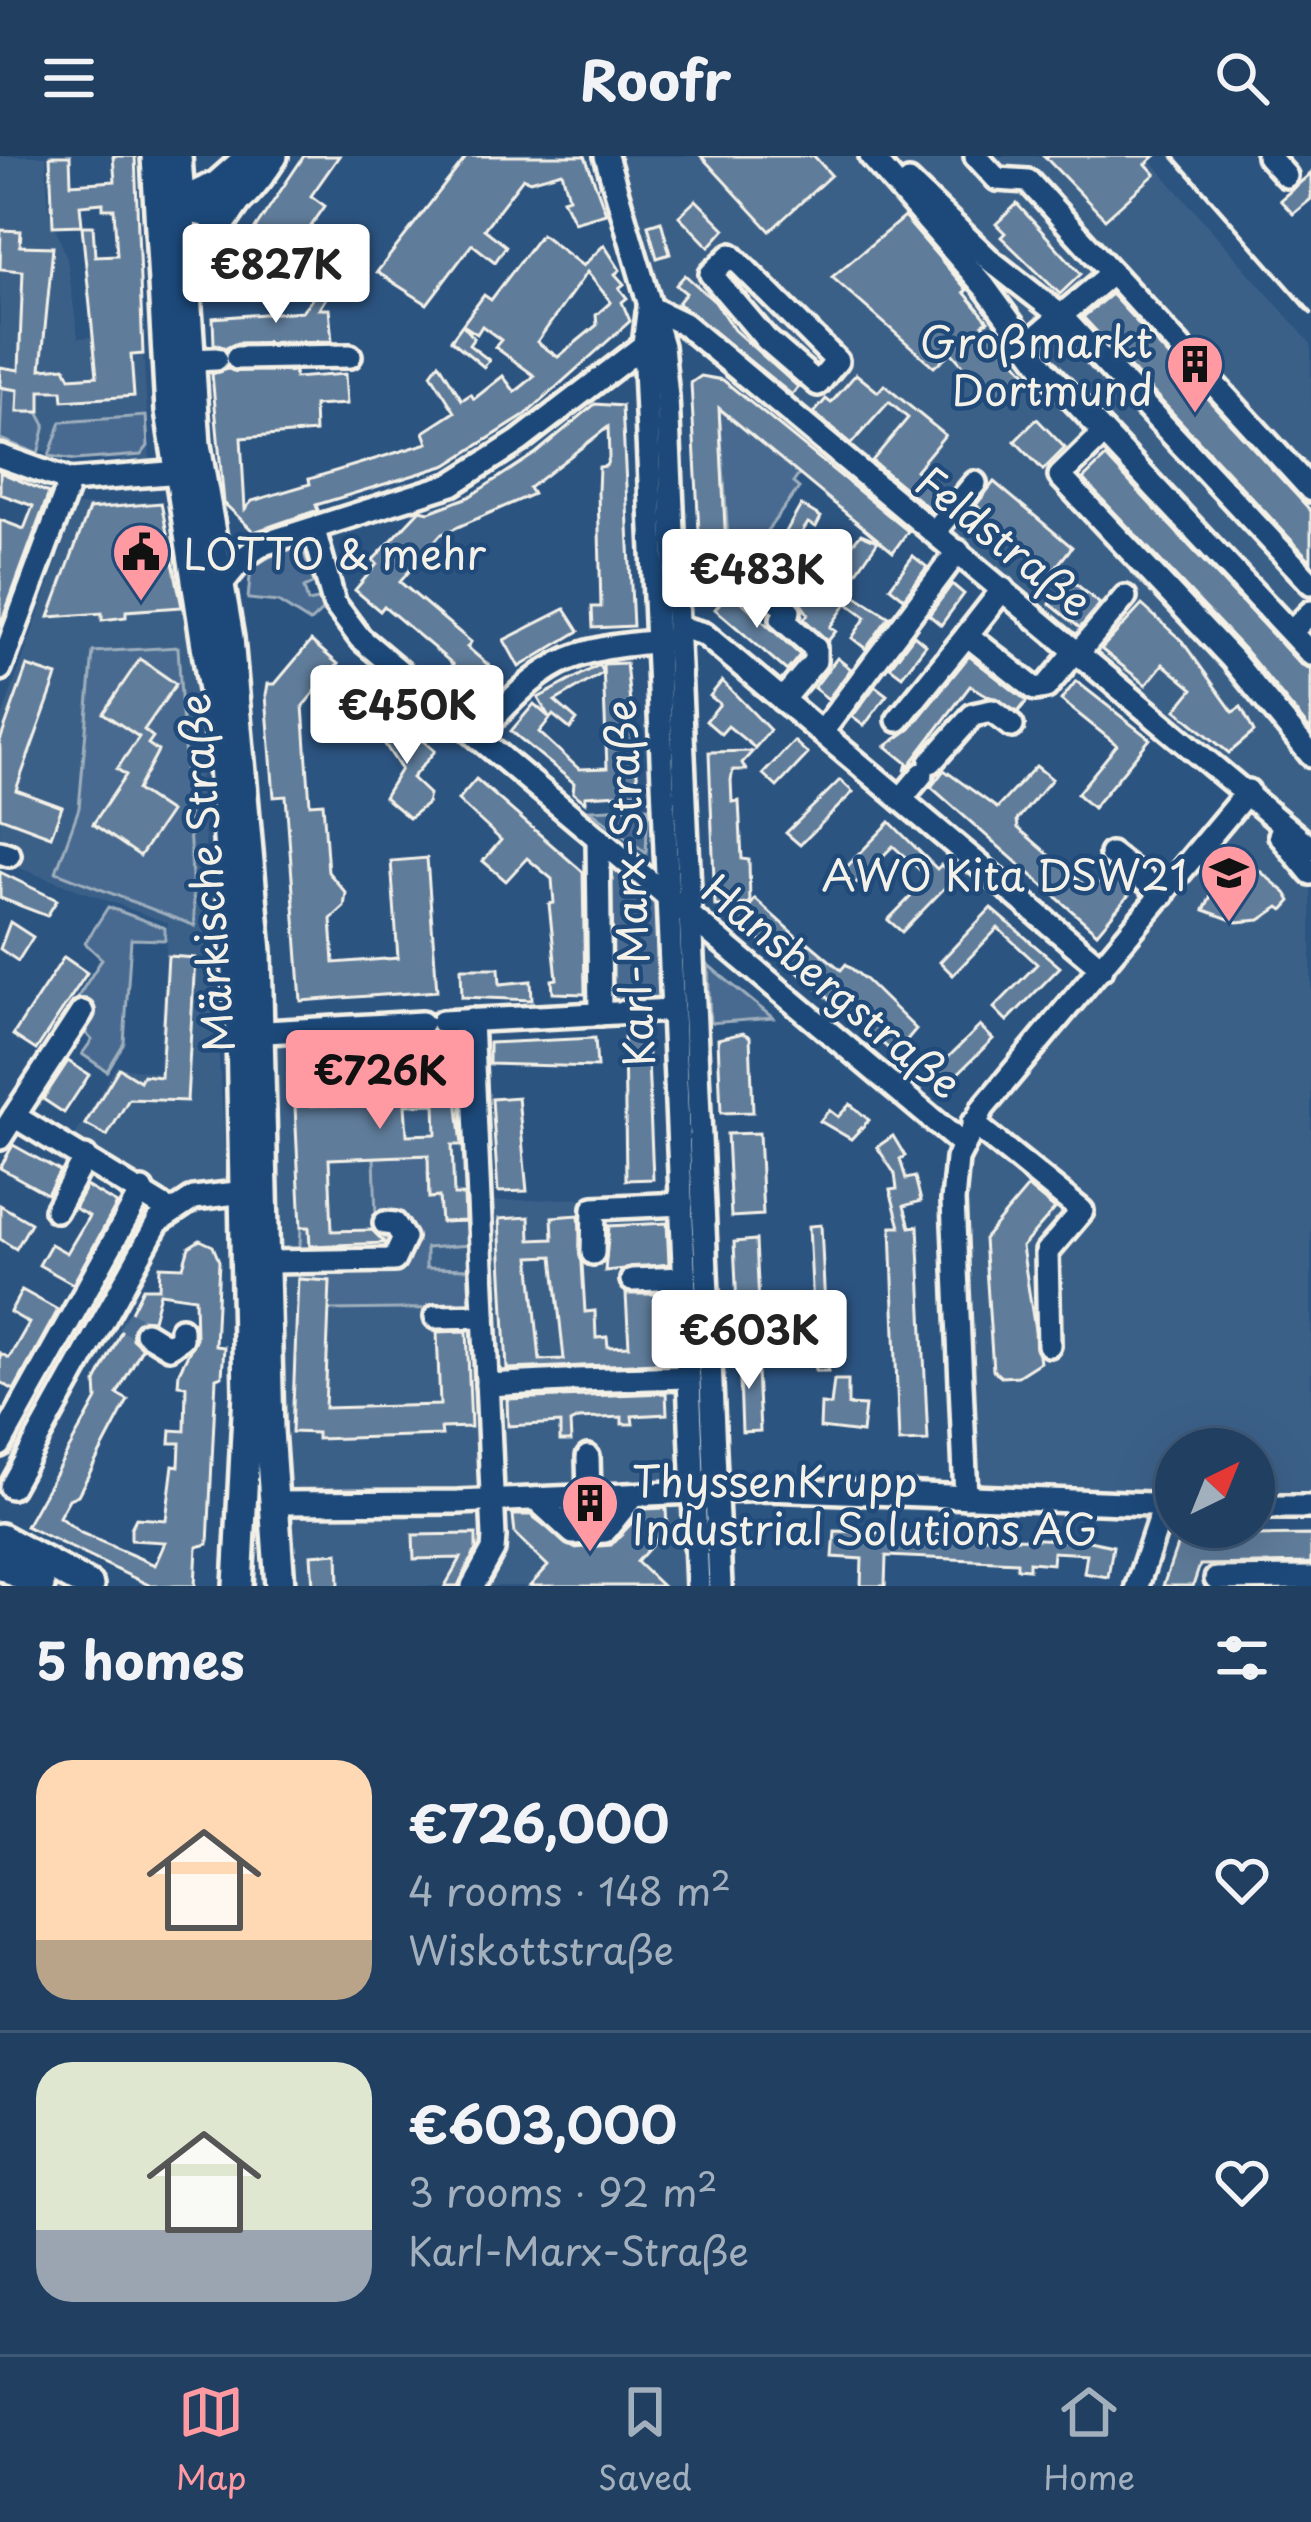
<!DOCTYPE html>
<meta charset="utf-8">
<style>
body{margin:0;font-family:"Playpen Sans",sans-serif;background:#2d4a6a;color:#f1f3f6;height:100vh;display:flex;flex-direction:column;font-size:45px;white-space:nowrap}
*{box-sizing:border-box;margin:0}
p{font-size:39px;color:#a2afbd}
.icon{flex:none;width:66px;height:66px;fill:none;stroke:currentColor;stroke-width:2;stroke-linecap:round;stroke-linejoin:round}
.map{position:relative;height:1430px;overflow:hidden}
.drawer{display:flex;flex-direction:column;background:#213f61;flex:1}
.drawer>*{flex:none}
.needle{width:78px;rotate:43deg}
.fabs{position:absolute;left:1155px;top:1272px;display:grid;gap:24px}
.fabs a{display:grid;place-items:center;width:120px;height:120px;border-radius:50%;background:#213f61;box-shadow:0 12px 48px #0002,0 0 0 3px #3e5876;font-size:60px}
.price{position:absolute;translate:-50% -102px;padding:0 27px;border-radius:12px;background:#fff;color:#222;font-size:39px;line-height:78px;filter:drop-shadow(0 3px 6px #0008)}
.price::after{content:'';position:absolute;left:50%;top:72px;width:36px;height:27px;margin-left:-18px;background:inherit;clip-path:polygon(0 0,100% 0,50% 100%)}
.price.selected{background:#ff9aa2;color:#111}
ul{padding:0;list-style:none}
li{display:flex;align-items:center;gap:36px;height:300px;padding:0 36px}
li+li{border-top:3px solid #3e5876}
li span{display:grid;place-items:center;flex:none;width:336px;height:240px;border-radius:36px;color:#555}
li>.icon{margin-inline-start:auto}
span .icon{width:144px;height:144px;fill:#fffc;stroke-width:1}
li b{font-size:51px}
h2{display:flex;justify-content:space-between;align-items:center;height:144px;padding:0 36px;font-size:51px}
header{display:flex;justify-content:space-between;align-items:center;height:156px;padding:0 36px;background:#213f61;font-size:54px;font-weight:700}
.tabs{display:flex;justify-content:space-around;align-items:center;height:168px;border-top:3px solid #3e5876;background:#213f61;font-size:33px;color:#a2afbd}
.tabs a{display:grid;justify-items:center;gap:6px}
.tabs .selected{color:#ff9aa2}
.map>svg:first-child{display:block}
.built{fill:#3b6088}
.green{fill:#496b90;stroke:#9eaebc;stroke-width:3}
.building{fill:#5e7b9a;stroke:#f4f1e8;stroke-width:3;fill-rule:evenodd}
.lines{fill:none;stroke-linecap:round;stroke-linejoin:round}
.minor-tunnel{stroke:#4a6c90;stroke-width:21;stroke-dasharray:21 10;stroke-linecap:butt}
.minor-casing{stroke:#f4f1e8;stroke-width:30}
.major-casing{stroke:#f4f1e8;stroke-width:36}
.minor{stroke:#1f4a7a;stroke-width:21}
.major{stroke:#1f4a7a;stroke-width:27}
.rail{stroke:#f4f1e8;stroke-width:4.5}
.labels{text-anchor:middle;dominant-baseline:central;stroke-width:9;stroke-linejoin:round;paint-order:stroke}
.poi-label{font-size:42px;fill:#f4f1e8;stroke:#1f4a7a;text-anchor:end}
.street-label{font-size:42px;fill:#f4f1e8;stroke:#1f4a7a}
</style>
<header><svg class="icon" aria-label="menu" viewBox="0 0 24 24"><path d="M4 6h16M4 12h16M4 18h16"/></svg>Roofr<svg class="icon" aria-label="search" viewBox="0 0 24 24"><circle cx="10" cy="10" r="6"/><path d="M15 15l6 6"/></svg></header>
<div class="map">
<svg width="1311" height="1430" viewBox="0 0 1311 1430">
<rect width="100%" height="100%" fill="#2c5481"/>
<filter id="ink" filterUnits="userSpaceOnUse"><feTurbulence type="fractalNoise" baseFrequency=".00833" numOctaves="2"/><feDisplacementMap in="SourceGraphic" scale="24" xChannelSelector="R" yChannelSelector="G"/><feConvolveMatrix kernelMatrix="1 2 1 2 8 2 1 2 1" color-interpolation-filters="sRGB"/></filter>
<g filter="url(#ink)">
<g class="built">
<polygon points="0,0 46,0 48,51 67,103 78,182 142,177 150,304 75,304 0,283"/>
<polygon points="612,0 1147,0 1311,188 1311,1345 1254,1346 1254,1293 1176,1293 1176,1344 971,1337 962,1004 976,974 1252,639 660,162"/>
<polygon points="160,345 192,488 227,1027 171,1039 74,982 116,910 158,917 168,767 0,705 0,567 77,350"/>
<polygon points="466,870 474,1046 676,1039 693,1430 290,1430 269,881"/>
</g>
<g class="green">
<polygon points="2,232 18,234 17,256 38,256 45,269 38,298 0,283"/>
<polygon points="719,253 800,317 793,327 799,332 751,396 729,398"/>
<polygon points="146,260 148,290 141,299 75,304 49,300 61,266"/>
<polygon points="289,392 305,399 314,427 304,432 308,446 318,444 324,453 310,466 278,446 248,443 251,410"/>
<polygon points="178,491 195,770 56,716 79,652 93,496"/>
<polygon points="648,651 646,697 590,654"/>
<polygon points="606,699 658,743 665,841 606,844"/>
<polygon points="108,751 165,772 165,784 131,783 124,887 107,915 82,898 92,884 81,872 92,856 76,844 102,803 85,787"/>
<polygon points="708,809 773,862 710,867"/>
<polygon points="438,999 428,1016 429,1041 439,1041 441,1066 468,1065 470,1089 426,1092 426,1112 471,1113 473,1152 328,1154 329,1125 298,1123 301,1071 309,1071 310,1100 386,1098 385,1088 390,1090 392,1082 385,1084 385,1061 376,1061 374,1001"/>
</g>
<g class="building">
<polygon points="50,0 70,0 71,28 115,25 113,0 135,0 143,198 131,199 134,240 63,245 62,235 40,235 40,256 17,256 18,234 0,231 0,211 19,214 23,115 0,113 1,74 21,75 20,90 53,91 41,213 65,211 70,222 97,220 82,70 93,70 95,100 117,99 114,53 103,53 103,47 80,49 82,69 53,70"/>
<polygon points="304,0 339,0 311,40 325,50 302,83 289,74 267,105 244,89"/>
<polygon points="467,0 585,0 606,57 574,66 563,43 569,41 562,16 530,25 523,22 484,73 506,90 495,106 472,88 427,148 377,116"/>
<polygon points="701,0 814,0 831,19 770,75"/>
<polygon points="1044,0 1155,0 1146,8 1155,18 1105,63"/>
<polygon points="1311,17 1311,43 1293,58 1280,44"/>
<polygon points="696,44 725,73 709,91 679,60"/>
<polygon points="1017,48 1081,118 1060,138 1001,81 1005,77 996,68"/>
<polygon points="904,61 967,134 964,136 988,165 983,168 1028,219 995,246 951,196 934,211 832,121"/>
<polygon points="661,65 670,98 657,102 648,69"/>
<path d="M541 78 583 110 604 89 620 114 615 118 624 128 619 132 627 142 622 146 630 165 524 260 447 309 316 349 318 354 254 376 224 347 212 218 227 213 294 216 295 222 345 218 347 248 314 250 315 276 241 282 245 353 252 345 310 328 309 323 428 287 424 276 455 256 431 218 439 207 462 244 471 238 474 243 503 220 515 236 535 220 495 191 501 184 482 170 477 178 463 169 474 182 469 189 489 204 484 211 451 184 484 139 491 144ZM587 116 611 146 596 159 597 169 558 201 537 186Z"/>
<polygon points="685,119 715,146 734,174 798,231 792,239 678,147 686,137 676,129"/>
<polygon points="329,137 319,153 329,153 332,185 237,187 226,192 214,188 213,162 302,155 314,140"/>
<polygon points="1111,138 1311,355 1311,405 1083,161"/>
<polygon points="856,218 878,236 884,229 945,279 916,314 944,340 932,355 872,305 908,262 889,246 851,288 814,257 826,243 831,247"/>
<polygon points="701,220 723,224 908,375 893,396 719,252 727,412 701,413 691,227"/>
<polygon points="595,248 622,250 633,470 593,472 592,451 601,451 598,336 599,311 606,310 609,302 608,271 529,332 533,338 440,379 400,426 471,486 467,491 500,519 481,542 447,514 453,508 384,450 380,455 355,434 377,408 373,404 420,354 429,356 469,341 536,297"/>
<polygon points="1037,263 1065,292 1043,314 1015,285"/>
<polygon points="1106,301 1300,508 1311,513 1311,575 1244,493 1083,323"/>
<polygon points="0,316 49,337 0,470 0,364 24,373 33,350 0,338"/>
<polygon points="994,326 1072,391 1052,416 976,349"/>
<polygon points="161,347 182,451 126,455 126,461 102,464 102,457 49,461 89,353"/>
<polygon points="801,349 821,361 816,371 808,367 788,398 818,422 841,377 853,387 861,378 878,385 845,433 889,461 866,493 852,482 866,461 847,447 830,471 836,475 828,485 804,463 808,458 798,443 754,408 758,403 751,398 757,389 773,399"/>
<polygon points="913,400 927,411 904,442 890,431"/>
<polygon points="1058,413 1100,448 1080,472 1050,448 1064,432 1051,422"/>
<polygon points="952,428 964,438 941,469 929,459"/>
<polygon points="730,435 800,499 787,515 715,453"/>
<polygon points="1142,449 1182,485 1233,556 1241,551 1254,576 1229,597 1176,554 1193,533 1163,508 1146,529 1101,493"/>
<polygon points="565,453 579,475 519,511 504,484"/>
<polygon points="914,479 926,489 902,520 890,511"/>
<polygon points="311,485 338,508 303,550 310,648 323,647 328,716 346,737 344,751 331,763 334,807 398,802 391,705 427,702 437,835 301,845 286,640 274,641 266,539 268,528 275,528"/>
<polygon points="969,500 1027,545 1018,556 970,530 905,615 907,607 886,590 910,573"/>
<polygon points="837,502 851,513 828,543 814,532"/>
<polygon points="140,503 176,528 144,574 153,581 148,588 158,595 137,634 170,656 140,700 93,668 126,619 117,613 139,581 103,557"/>
<polygon points="626,507 639,637 585,640 585,646 573,637 574,627 511,575 534,548 549,561 538,542 599,509 603,517 555,545 577,564 570,573 553,559 539,576 579,613 607,612 603,508"/>
<polygon points="27,510 57,520 16,634 62,651 51,680 0,661 0,585"/>
<polygon points="722,525 770,574 755,592 728,570 721,578 706,565 720,548 710,540"/>
<polygon points="1076,525 1150,583 1093,652 1077,638 1117,589 1061,544"/>
<polygon points="875,530 887,539 864,570 852,561"/>
<polygon points="393,559 435,595 412,622 429,638 427,648 409,662 384,641 401,613 384,587 391,579 382,572"/>
<polygon points="794,585 808,598 777,631 763,618"/>
<polygon points="753,595 742,607 746,614 733,614 731,624 732,646 739,645 742,703 749,704 750,748 715,750 709,596"/>
<polygon points="1036,610 1052,623 1017,664 1018,672 1091,735 1108,715 1133,734 1097,777 931,631 944,614 997,652"/>
<polygon points="476,623 583,716 585,838 553,837 552,824 557,823 549,748 554,747 552,723 527,702 506,725 483,705 501,684 458,644"/>
<polygon points="840,624 853,636 800,689 786,677"/>
<polygon points="890,666 937,713 941,709 954,722 902,776 888,764 929,722 893,690 851,732 838,720"/>
<polygon points="1242,700 1286,737 1291,745 1283,754 1279,751 1260,764 1237,766 1204,754 1217,727"/>
<polygon points="0,716 57,744 47,760 0,742"/>
<polygon points="755,743 807,790 809,787 841,814 846,808 866,824 916,873 895,898 738,766"/>
<polygon points="991,752 1060,811 1007,865 994,852 1037,808 998,772 953,819 940,806"/>
<polygon points="10,766 33,781 18,805 0,793"/>
<polygon points="168,800 195,802 187,945 129,943 107,980 85,968 119,912 140,925 143,919 161,921"/>
<polygon points="64,801 87,817 36,894 13,879"/>
<polygon points="461,812 499,812 500,828 531,825 532,844 462,841"/>
<polygon points="980,870 993,883 939,936 926,923"/>
<polygon points="743,877 750,881 753,956 721,957 718,883"/>
<polygon points="647,880 653,1023 626,1024 624,881"/>
<polygon points="595,882 597,911 489,908 489,887"/>
<path d="M418 884 419 897 452 895 462 989H452L454 1039H464L465 1065 441 1066 439 1041 429 1042 428 999 329 1003 332 1075 372 1074 385 1087 310 1090 309 1071H301L295 950 339 949 337 901 408 898 407 885ZM435 948 436 978 407 979 405 949Z"/>
<polygon points="68,905 89,919 64,957 43,943"/>
<polygon points="518,941 527,1035 498,1036 492,943"/>
<polygon points="850,948 869,964 851,983 820,965 829,954 838,961"/>
<polygon points="759,977 763,1059 731,1061 727,978"/>
<polygon points="893,980 905,1000 900,1003 906,1023 915,1021 921,1045 904,1050 910,1071 918,1070 928,1285 899,1286 891,1071 900,1071 890,1034 897,1033 895,1018 877,991"/>
<polygon points="13,989 60,1015 47,1038 0,1012"/>
<polygon points="86,1030 117,1048 73,1128 39,1109 51,1088 67,1097 89,1060 74,1052"/>
<polygon points="1028,1031 1055,1053 1022,1091 1040,1206 1018,1220 1001,1221 993,1214 984,1083"/>
<polygon points="0,1049 31,1067 16,1093 0,1083"/>
<path d="M579 1059 585 1156 595 1155 596 1182 607 1181 608 1191 629 1190 626 1138H655L658 1207 507 1213 499 1063 529 1061 530 1084 553 1083 552 1061ZM553 1100 564 1203 540 1204 530 1101Z"/>
<polygon points="667,1067 669,1108 605,1115 609,1070"/>
<polygon points="821,1069 828,1215 816,1215 809,1070"/>
<path d="M200 1084 213 1090 219 1105 215 1190 224 1191 222 1220 216 1222 208 1388 197 1391 195 1430H151L26 1370 97 1243 96 1226 143 1132H159L160 1110 183 1111 189 1091ZM160 1137 195 1142 196 1182 179 1216 178 1229 186 1230 185 1275 171 1274 170 1287H180L179 1310 173 1309 166 1364 136 1362 131 1372V1384L165 1386 155 1409 81 1377 59 1361 69 1343 78 1339 128 1244 117 1238 142 1192 132 1183 133 1170 140 1163 153 1164Z"/>
<polygon points="756,1084 760,1171 738,1172 734,1086"/>
<polygon points="298,1123 330,1125 325,1252 440,1249 437,1176 467,1175 471,1271 441,1272 442,1279 317,1283 317,1277 292,1276"/>
<polygon points="22,1134 58,1154 14,1234 0,1226 0,1197 9,1202 29,1167 10,1156"/>
<polygon points="756,1195 760,1275 742,1276 739,1196"/>
<polygon points="834,1224 848,1224 848,1249 865,1250 862,1277 820,1272 821,1248 831,1249"/>
<polygon points="666,1237 667,1258 632,1260 633,1268 622,1268 622,1261 578,1263 570,1267 571,1285 560,1285 560,1267 508,1270 507,1243"/>
<polygon points="666,1352 667,1372 637,1406 662,1430 530,1430 548,1410 515,1378 513,1359 531,1359 574,1392 611,1389 645,1353"/>
<polygon points="835,1375 1089,1385 1113,1390 1108,1421 1084,1417 1087,1398 1053,1396 1052,1408 1029,1406 1029,1413 1017,1412 1017,1406 886,1400 885,1430 861,1430 862,1403 833,1401"/>
<polygon points="476,1378 476,1393 458,1430 445,1430 461,1402 414,1403 413,1379"/>
<polygon points="1311,1379 1311,1407 1200,1409 1193,1430 1163,1430 1180,1381"/>
<polygon points="338,1397 339,1430 313,1430 311,1399"/>
</g>
<g class="lines">
<polyline class="minor-tunnel" points="124,1164 146,1177"/>
<g class="minor-casing">
<g id="minor">
<polyline points="606,0 662,190 667,241 720,1430"/>
<polyline points="871,0 984,130 1047,216 1311,498"/>
<polyline points="976,0 997,23 1028,25 1311,334"/>
<polyline points="1268,0 1286,20"/>
<polyline points="909,26 991,105 1060,159 1311,427"/>
<polygon points="731,99 837,205 818,228 766,183 711,118"/>
<polyline points="649,151 684,168 1311,692"/>
<polyline points="648,157 644,189 698,1430"/>
<polyline points="1026,189 1112,117"/>
<polyline points="237,202 350,200"/>
<polyline points="189,204 216,203"/>
<polyline points="1103,278 1060,320 1232,503 1311,599"/>
<polyline points="0,300 70,325 193,315"/>
<polyline points="314,374 334,447 360,482 962,988"/>
<polyline points="934,376 975,327"/>
<polyline points="746,420 789,455 782,463 815,492 815,505 782,544"/>
<polyline points="220,430 243,402 263,388 452,328 519,285 644,189"/>
<polyline points="1003,433 967,479 1035,533 1046,531 1077,494"/>
<polyline points="679,471 704,478 1102,812"/>
<polyline points="1292,475 1311,456"/>
<polyline points="1079,496 1125,441"/>
<polyline points="0,513 70,325"/>
<polyline points="898,564 967,479"/>
<polyline points="822,576 958,395"/>
<path d="M478 580C544 505 567 492 667 485"/>
<polyline points="931,606 973,559 992,555 1012,570"/>
<polyline points="901,643 922,618"/>
<polyline points="1280,679 1311,717"/>
<polyline points="598,682 600,858"/>
<polyline points="0,696 9,699"/>
<polyline points="1111,698 1163,739"/>
<polyline points="82,856 14,960 170,1055"/>
<polyline points="471,864 494,1381 493,1394 473,1430"/>
<polyline points="442,866 673,854"/>
<polyline points="249,877 422,867"/>
<polyline points="973,967 1082,1055 1047,1096 1049,1189"/>
<polyline points="0,982 14,960"/>
<polyline points="56,1054 85,1001"/>
<polyline points="593,1097 594,1052 682,1048"/>
<polyline points="269,1106 394,1104 404,1082 395,1068 385,1067"/>
<polyline points="632,1124 685,1122"/>
<polyline points="436,1161 484,1160"/>
<polyline points="146,1177 169,1191 181,1182 181,1173"/>
<polyline points="576,1224 689,1221"/>
<polyline points="487,1229 566,1225"/>
<polyline points="0,1289 142,1034"/>
<polyline points="588,1301 589,1341"/>
<polyline points="11,1331 158,1066 194,1042 254,1035"/>
<polyline points="966,1341 953,1045 957,1003 983,952 1248,635"/>
<polyline points="536,1343 573,1377 605,1375 634,1339"/>
<polyline points="274,1347 458,1346 767,1333 1176,1349"/>
<polyline points="1254,1351 1311,1351"/>
<polyline points="1216,1423 1311,1422"/>
<polyline points="1137,1430 1164,1349"/>
</g>
</g>
<g class="major-casing">
<g id="major">
<polyline points="156,0 170,255 222,593 241,877 248,1238 238,1430"/>
<polyline points="177,0 196,289 229,482 257,796 269,1274 280,1430"/>
<polyline points="180,47 218,29 251,0"/>
<path d="M168 48C183 47 193 55 206 56 234 58 260 20 273 0"/>
<polyline points="189,133 210,83 236,46"/>
<polyline points="0,1382 89,1430"/>
<polyline points="0,1408 40,1430"/>
</g>
</g>
<use href="#minor" class="minor"/>
<use href="#major" class="major"/>
<polyline class="rail" points="1173,0 1311,157"/>
</g>
</g>
<defs>
<g id="building-pin" transform="scale(3)"><path d="M0 17L-7.5 6A9.5 9.5 0 1 1 7.5 6Z" fill="#ff9aa2" stroke="#1f4a7a"/><path d="M-4-6H4V6H1V3H-1V6H-4ZM-2.5-4.3h1.7v1.8h-1.7ZM.8-4.3h1.7v1.8H.8ZM-2.5-1h1.7V.8h-1.7ZM.8-1h1.7V.8H.8Z" fill="#111"/></g>
<g id="civic-pin" transform="scale(3)"><path d="M0 17L-7.5 6A9.5 9.5 0 1 1 7.5 6Z" fill="#ff9aa2" stroke="#1f4a7a"/><path d="M-.6-6.5H3V-4.5H.6V-3L4-1V1h2V6H-6V1h2V-1L-.6-3ZM-1.2 2.5V6h2.4V2.5Z" fill="#111"/></g>
<g id="school-pin" transform="scale(3)"><path d="M0 17L-7.5 6A9.5 9.5 0 1 1 7.5 6Z" fill="#ff9aa2" stroke="#1f4a7a"/><path d="M0-5L7-2L0 1L-7-2ZM-4 1L0 2.5L4 1V4Q0 6-4 4Z" fill="#111"/></g>
</defs>
<g fill-rule="evenodd">
<use href="#building-pin" x="1195" y="208"/>
<use href="#civic-pin" x="141" y="396"/>
<use href="#school-pin" x="1229" y="717"/>
<use href="#building-pin" x="590" y="1347"/>
</g>
<g class="labels">
<g class="poi-label">
<text x="1153" y="184">Großmarkt<tspan x="1153" dy="48">Dortmund</tspan></text>
<text x="183" y="396" text-anchor="start">LOTTO &amp; mehr</text>
<text x="1187" y="717">AWO Kita DSW21</text>
<text x="632" y="1323" text-anchor="start">ThyssenKrupp<tspan x="632" dy="48">Industrial Solutions AG</tspan></text>
</g>
<g class="street-label">
<text transform="translate(1005 384) rotate(39)">Feldstraße</text>
<text transform="translate(205 717) rotate(-94)">Märkische Straße</text>
<text transform="translate(628 727) rotate(-93)">Karl-Marx-Straße</text>
<text transform="translate(833 829) rotate(40)">Hansbergstraße</text>
</g>
</g>
</svg>
<div class="fabs">
<a><svg class="needle" viewBox="-14 -14 28 28"><path d="M0-13l5 13h-10z" fill="#e53935"/><path d="M0 13l5-13h-10z" fill="#a2afbd"/></svg></a>
</div>
<b class="price" style="left:276px;top:170px">€827K</b>
<b class="price" style="left:757px;top:475px">€483K</b>
<b class="price" style="left:407px;top:611px">€450K</b>
<b class="price selected" style="left:380px;top:976px">€726K</b>
<b class="price" style="left:749px;top:1236px">€603K</b>
</div>
<section class="drawer">
<h2>5 homes<svg class="icon" aria-label="filters" viewBox="0 0 24 24"><path d="M4 7h16M4 17h16"/><circle cx="9" cy="7" r="2"/><circle cx="15" cy="17" r="2"/></svg></h2>
<ul>
<li><span style="background:linear-gradient(#ffd9b3 75%,#b9a48a 0)"><svg class="icon" aria-label="home" viewBox="0 0 24 24"><path d="M3 11l9-7 9 7M6 9v11h12V9"/></svg></span><div><b>€726,000</b><p>4 rooms · 148 m²</p><p>Wiskottstraße</p></div><svg class="icon" aria-label="heart" viewBox="0 0 24 24"><path d="M12 20l-8-8c-3-5 5-10 8-4 3-6 11-1 8 4z"/></svg></li>
<li><span style="background:linear-gradient(#dfe7d0 70%,#9aa5b1 0)"><svg class="icon" aria-label="home" viewBox="0 0 24 24"><path d="M3 11l9-7 9 7M6 9v11h12V9"/></svg></span><div><b>€603,000</b><p>3 rooms · 92 m²</p><p>Karl-Marx-Straße</p></div><svg class="icon" aria-label="heart" viewBox="0 0 24 24"><path d="M12 20l-8-8c-3-5 5-10 8-4 3-6 11-1 8 4z"/></svg></li>
</ul>
</section>
<nav class="tabs">
<a class="selected"><svg class="icon" aria-label="map" viewBox="0 0 24 24"><path d="M3 6l6-2 6 2 6-2v14l-6 2-6-2-6 2zM9 4v14M15 6v14"/></svg>Map</a>
<a><svg class="icon" aria-label="saved" viewBox="0 0 24 24"><path d="M7 4h10v16l-5-4-5 4z"/></svg>Saved</a>
<a><svg class="icon" aria-label="home" viewBox="0 0 24 24"><path d="M3 11l9-7 9 7M6 9v11h12V9"/></svg>Home</a>
</nav>
